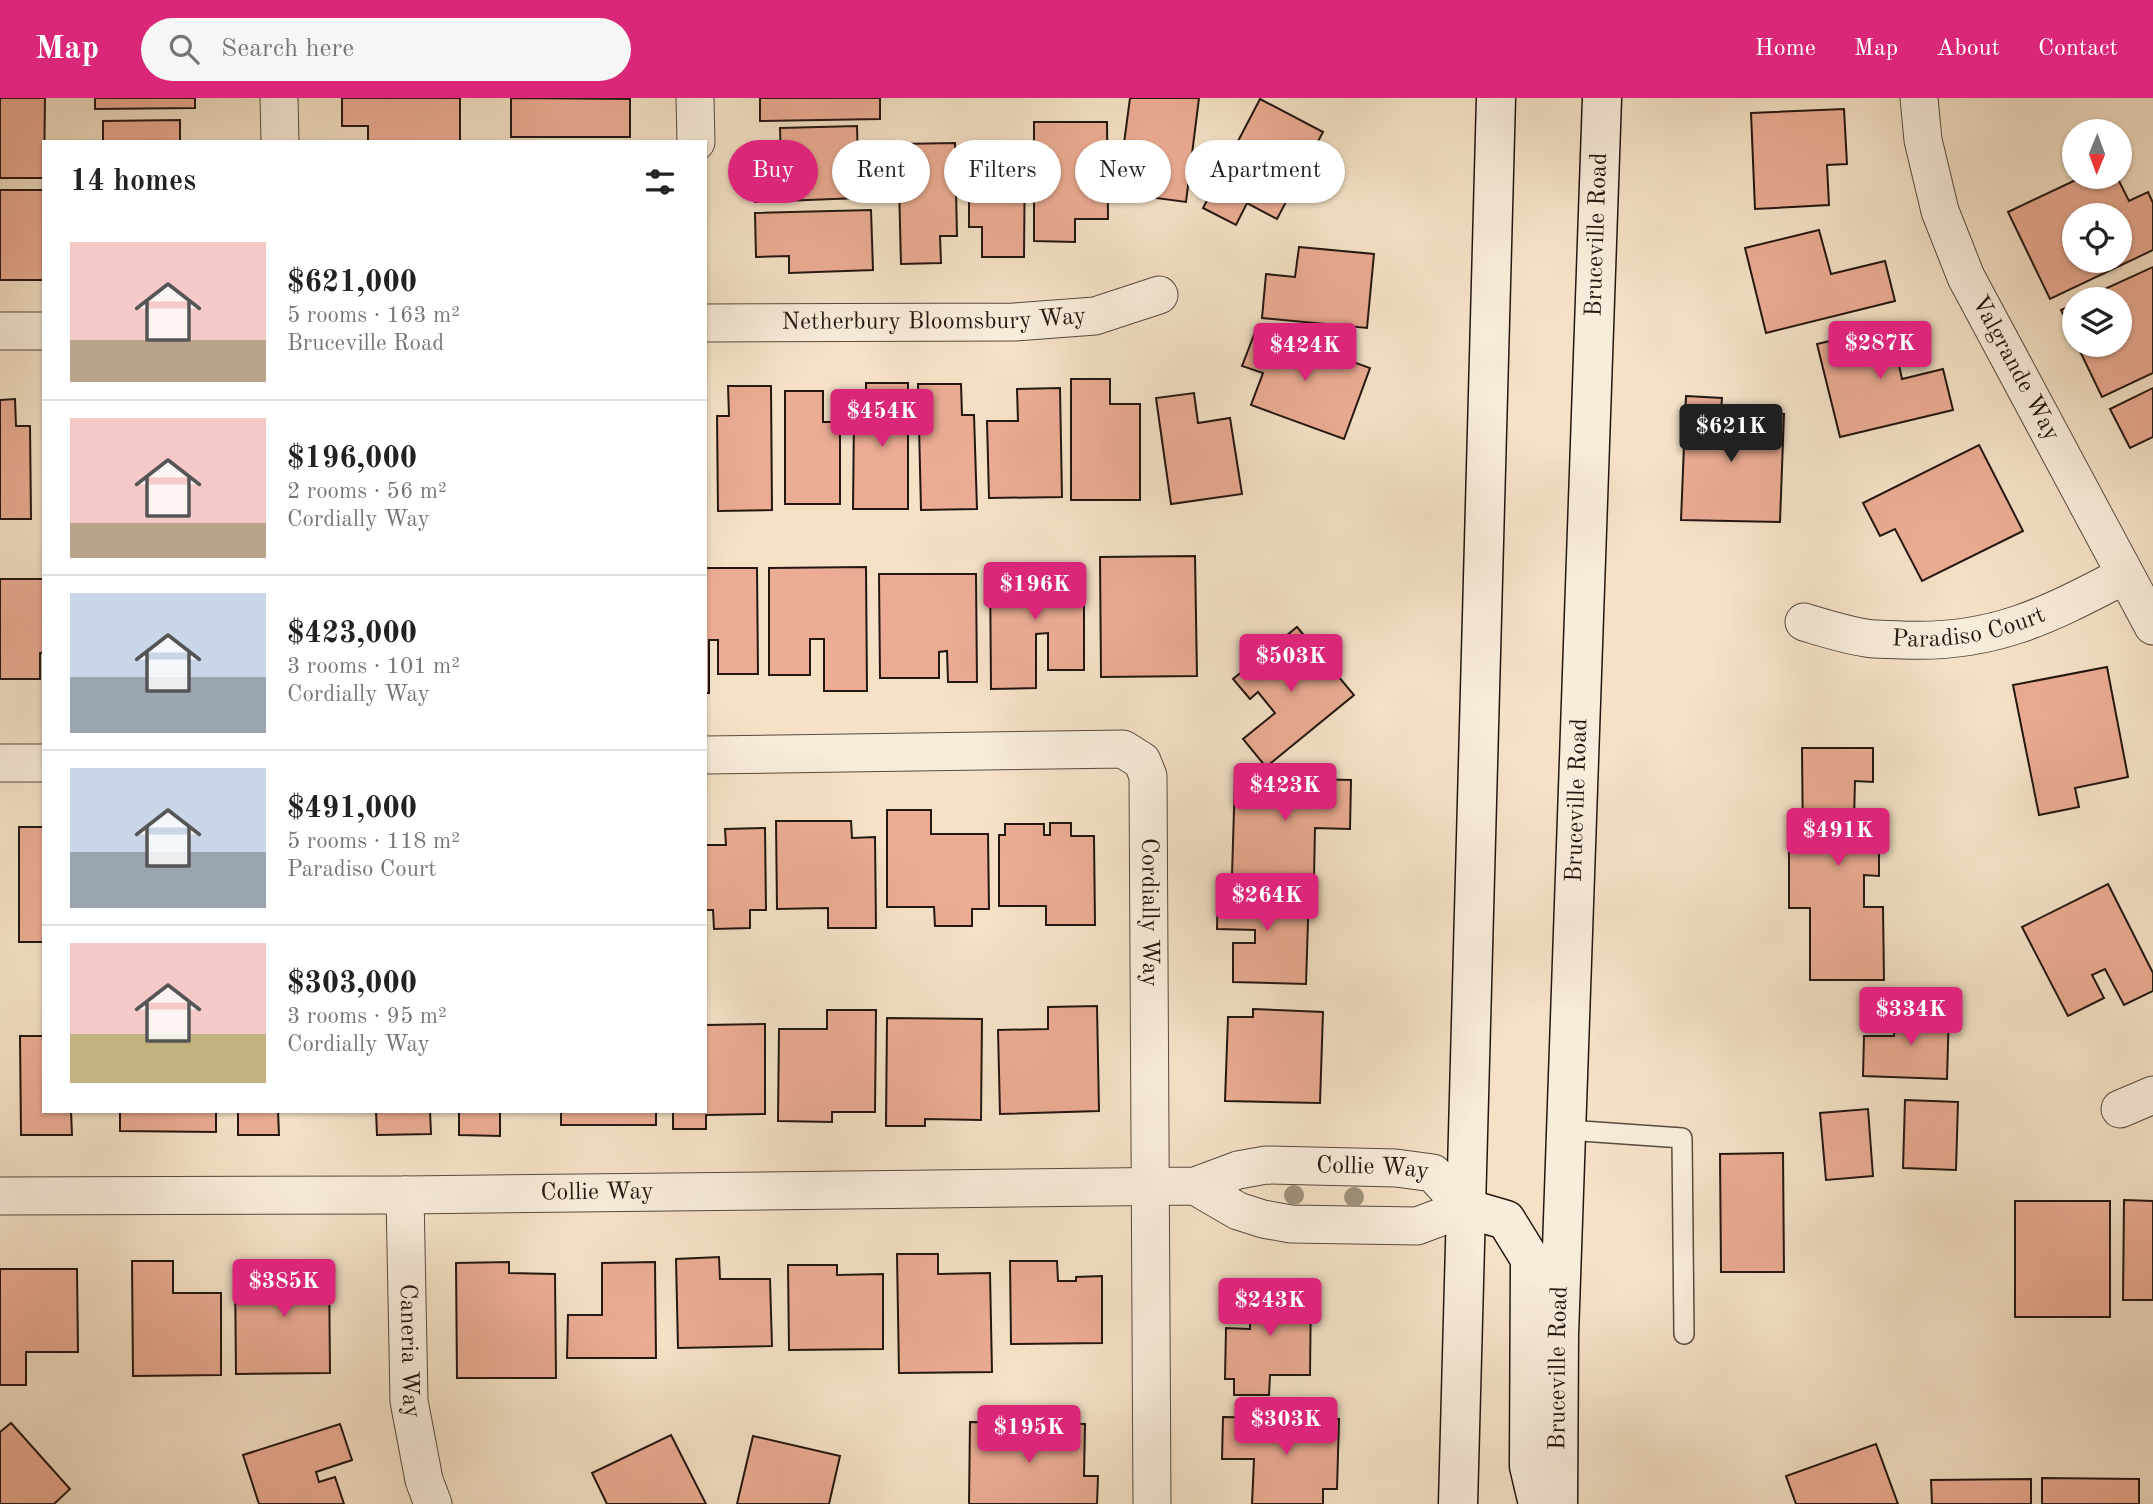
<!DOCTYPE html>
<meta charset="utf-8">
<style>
body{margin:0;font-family:"Old Standard TT",serif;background:#f6f6f6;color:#222;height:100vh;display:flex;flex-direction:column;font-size:26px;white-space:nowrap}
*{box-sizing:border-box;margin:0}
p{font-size:23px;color:#767676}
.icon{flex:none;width:38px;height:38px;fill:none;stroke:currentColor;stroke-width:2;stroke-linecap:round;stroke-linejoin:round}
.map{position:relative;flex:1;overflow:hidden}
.sheet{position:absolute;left:42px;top:42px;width:665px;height:973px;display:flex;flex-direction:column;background:#fff;border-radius:0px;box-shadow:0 2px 5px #0004}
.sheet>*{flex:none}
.guide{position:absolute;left:728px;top:42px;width:665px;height:63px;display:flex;gap:14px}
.needle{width:46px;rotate:181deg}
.buttons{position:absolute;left:2062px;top:21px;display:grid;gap:14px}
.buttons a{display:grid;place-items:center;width:70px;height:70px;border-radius:50%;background:#fff;box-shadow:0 2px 5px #0004;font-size:35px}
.price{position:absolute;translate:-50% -60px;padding:0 16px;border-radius:7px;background:#db2777;color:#fff;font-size:23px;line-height:46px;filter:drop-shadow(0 2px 4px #0008)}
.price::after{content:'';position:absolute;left:50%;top:42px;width:21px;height:16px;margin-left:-10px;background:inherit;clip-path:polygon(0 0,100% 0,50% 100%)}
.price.active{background:#222;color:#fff}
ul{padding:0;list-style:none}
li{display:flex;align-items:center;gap:21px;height:175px;padding:0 28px}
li+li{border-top:2px solid #e0e0e0}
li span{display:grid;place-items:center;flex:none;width:196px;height:140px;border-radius:0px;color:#555}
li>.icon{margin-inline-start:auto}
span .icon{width:84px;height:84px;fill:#fffc;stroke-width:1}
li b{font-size:30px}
h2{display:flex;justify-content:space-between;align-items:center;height:84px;padding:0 28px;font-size:30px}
.tag{padding:0 24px;border-radius:32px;background:#fff;box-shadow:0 2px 5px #0004;font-size:24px;line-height:63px}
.tag.active{background:#db2777;color:#fff}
header{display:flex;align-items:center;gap:42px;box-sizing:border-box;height:98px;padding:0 35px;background:#db2777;color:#fff}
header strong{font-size:33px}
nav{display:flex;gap:38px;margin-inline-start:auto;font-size:24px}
.search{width:490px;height:63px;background:#f6f6f6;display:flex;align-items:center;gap:18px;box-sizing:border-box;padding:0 24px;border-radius:38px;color:#767676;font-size:26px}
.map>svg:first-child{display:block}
.building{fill:#ebac93;stroke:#231710;stroke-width:2;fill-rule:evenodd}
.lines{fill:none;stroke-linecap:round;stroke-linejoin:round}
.service-casing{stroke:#574a3e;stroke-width:22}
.minor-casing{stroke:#574a3e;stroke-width:39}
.secondary-casing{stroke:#231710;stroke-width:41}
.service{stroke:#f8ecda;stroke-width:19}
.minor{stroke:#f8ecda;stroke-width:37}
.secondary{stroke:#f8ecda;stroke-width:38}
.tree{fill:#9f927b}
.labels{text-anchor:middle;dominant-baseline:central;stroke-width:6;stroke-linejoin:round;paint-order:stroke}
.street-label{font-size:24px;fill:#231710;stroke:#f8ecda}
</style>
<header>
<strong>Map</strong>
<div class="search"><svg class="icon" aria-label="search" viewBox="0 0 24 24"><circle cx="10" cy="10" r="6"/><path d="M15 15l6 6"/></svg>Search here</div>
<nav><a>Home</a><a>Map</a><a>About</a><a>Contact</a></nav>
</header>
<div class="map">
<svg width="2153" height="1406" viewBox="0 0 2153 1406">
<rect width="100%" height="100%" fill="#f4e1c6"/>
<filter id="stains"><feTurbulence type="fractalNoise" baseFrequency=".00286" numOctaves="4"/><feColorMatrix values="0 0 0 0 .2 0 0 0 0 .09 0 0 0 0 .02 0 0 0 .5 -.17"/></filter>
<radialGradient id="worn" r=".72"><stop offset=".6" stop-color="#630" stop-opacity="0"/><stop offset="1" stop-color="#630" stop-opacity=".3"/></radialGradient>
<g class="building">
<polygon points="0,0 45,0 44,80 0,80"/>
<polygon points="95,0 195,0 195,10 95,11"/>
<polygon points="342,0 460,0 460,43 368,43 368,28 342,28"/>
<polygon points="511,0 630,1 630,39 511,39"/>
<polygon points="760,0 880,0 880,21 760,23"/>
<polygon points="1130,0 1199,0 1186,104 1148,99 1151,71 1121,68"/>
<polygon points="1260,1 1323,34 1277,121 1247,105 1236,127 1203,110"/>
<polygon points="1844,11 1847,66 1827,67 1829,107 1755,111 1751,15"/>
<polygon points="180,22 180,44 103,44 103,23"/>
<polygon points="1034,24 1107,24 1108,121 1075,121 1075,144 1034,143"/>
<polygon points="857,28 859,100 755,104 754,63 781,62 780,30"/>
<polygon points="955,45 957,138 940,138 941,165 901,166 898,46"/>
<polygon points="1025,49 1024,159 982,159 982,129 969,129 969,50"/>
<path d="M2082 79H2117L2129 103 2148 94 2153 105V152L2050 201 2008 114ZM2074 117H2119V163H2074Z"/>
<rect x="0" y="92" width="44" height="90"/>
<polygon points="871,112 873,172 789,175 789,158 756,159 755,115"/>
<polygon points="1819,132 1831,176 1885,163 1895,203 1766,235 1745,150"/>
<polygon points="1299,149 1374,156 1367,230 1262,220 1266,176 1295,179"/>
<polygon points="2153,169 2153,275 2102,299 2077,247 2119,247 2119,201 2083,201"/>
<polygon points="2074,206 2074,240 2061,212"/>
<polygon points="1911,224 1920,262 1899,267 1902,281 1943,271 1953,312 1840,339 1817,246"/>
<polygon points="1257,229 1370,270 1344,341 1251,307 1263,275 1242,268"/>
<polygon points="1071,281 1110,281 1110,306 1140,306 1140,402 1071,402"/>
<polygon points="866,285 908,285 908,411 853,411 854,318 866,318"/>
<polygon points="918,286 961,286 962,317 974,317 977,411 921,412"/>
<polygon points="728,288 771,288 772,412 718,413 717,318 729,318"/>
<polygon points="1060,290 1062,399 989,400 987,323 1018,323 1017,291"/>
<polygon points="2153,290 2153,339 2130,350 2110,311"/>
<polygon points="785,293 823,293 823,324 840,324 840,406 785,406"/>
<polygon points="1194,295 1198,325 1230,320 1242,396 1171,406 1156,300"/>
<polygon points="1686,298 1722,300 1721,313 1784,316 1780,424 1681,422"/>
<polygon points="15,301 16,328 30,328 31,421 0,421 0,302"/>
<polygon points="1979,347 2023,433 1922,483 1895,431 1880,438 1863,405"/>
<polygon points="1195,458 1197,578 1101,579 1100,459"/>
<polygon points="990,468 1084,468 1084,572 1048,572 1048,535 1036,536 1036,590 991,591"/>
<polygon points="866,469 867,593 824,593 824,541 810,541 810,577 769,577 769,470"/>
<polygon points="705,470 757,470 758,576 718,576 718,542 709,542 709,595 705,595"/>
<polygon points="879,476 976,476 977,584 948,584 947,553 939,554 939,580 880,580"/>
<polygon points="0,481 44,481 44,555 40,555 40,581 0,581"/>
<polygon points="1297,529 1354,597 1266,669 1243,641 1275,615 1258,594 1250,601 1233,581"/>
<polygon points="2107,569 2128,679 2075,690 2079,709 2039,717 2013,587"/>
<polygon points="1802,650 1873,650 1873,684 1855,683 1854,722 1879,722 1879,778 1864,777 1864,809 1883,809 1884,882 1810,882 1810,810 1789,810 1789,748 1803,748"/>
<polygon points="1235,679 1351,682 1350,731 1315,730 1314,780 1232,777"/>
<polygon points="887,712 931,712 931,736 988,736 989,811 972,811 972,828 935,828 934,809 887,809"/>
<polygon points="705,719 706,747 726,747 725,731 765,730 766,812 750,812 750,830 714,831 713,812 705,812"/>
<polygon points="776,723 851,723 852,740 875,739 876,830 828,830 828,810 777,811"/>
<polygon points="1050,725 1071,725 1071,738 1094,738 1095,827 1046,827 1046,808 999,808 999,737 1005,737 1005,726 1044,726 1044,737 1050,737"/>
<rect x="19" y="729" width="25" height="115"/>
<polygon points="2108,786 2153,875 2153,893 2124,907 2105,871 2092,877 2104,900 2068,918 2022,829"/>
<polygon points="1218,790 1309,792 1306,886 1233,884 1233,845 1255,845 1255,832 1217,831"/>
<polygon points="1097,908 1099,1013 1000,1016 998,932 1048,931 1048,909"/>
<polygon points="1895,910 1949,912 1947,981 1863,978 1864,938 1894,938"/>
<polygon points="1253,911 1323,914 1320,1005 1225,1003 1228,919 1253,919"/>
<polygon points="827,912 876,912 875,1014 832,1014 832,1024 778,1023 779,931 827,931"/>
<polygon points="887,920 982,921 981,1022 925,1021 925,1028 886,1028"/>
<polygon points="765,926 765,1016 706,1017 706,1031 673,1031 673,1013 705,1013 705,927"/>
<polygon points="20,938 44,938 44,1013 71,1013 72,1037 21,1037"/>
<polygon points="1905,1002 1958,1004 1956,1072 1903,1070"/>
<polygon points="1868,1011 1873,1078 1826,1082 1820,1015"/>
<polygon points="120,1013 216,1013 216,1034 120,1033"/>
<polygon points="238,1013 278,1013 279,1037 238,1037"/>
<polygon points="376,1013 430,1013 431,1036 377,1037"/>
<polygon points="459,1013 500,1013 500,1038 459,1037"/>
<rect x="561" y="1013" width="95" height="14"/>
<polygon points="1783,1055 1784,1174 1721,1174 1720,1056"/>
<polygon points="2124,1102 2153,1103 2153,1202 2123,1202"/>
<rect x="2015" y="1103" width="95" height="116"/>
<polygon points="897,1156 938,1156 938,1176 990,1175 992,1274 899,1275"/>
<polygon points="719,1159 720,1181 770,1181 772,1248 678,1250 676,1161"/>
<polygon points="329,1162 330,1275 236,1276 235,1174 279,1174 278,1163"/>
<polygon points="132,1163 173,1163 173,1195 221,1195 221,1277 133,1278"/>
<polygon points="1010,1163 1057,1163 1058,1183 1076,1183 1076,1179 1102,1178 1102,1245 1011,1246"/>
<polygon points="509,1164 509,1175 555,1176 556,1280 457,1280 456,1165"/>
<polygon points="655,1164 656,1260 567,1260 568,1217 602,1217 602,1165"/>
<polygon points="788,1167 837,1167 837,1177 883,1176 883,1251 789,1252"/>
<polygon points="0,1171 77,1171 78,1254 26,1254 26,1287 0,1287"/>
<polygon points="1242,1188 1311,1188 1310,1277 1270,1277 1269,1297 1234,1297 1234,1281 1225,1281 1226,1230 1250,1231 1250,1214 1242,1215"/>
<polygon points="1223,1319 1339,1321 1337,1391 1323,1391 1323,1406 1252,1406 1254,1361 1222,1361"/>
<polygon points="970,1324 1085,1326 1084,1378 1098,1378 1097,1406 969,1406"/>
<polygon points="11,1325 70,1391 54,1406 0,1406 0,1334"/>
<polygon points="340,1326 352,1362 316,1374 319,1384 335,1379 344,1406 259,1406 243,1357"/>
<polygon points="671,1337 706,1406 607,1406 592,1375"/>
<polygon points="753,1338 840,1358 829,1406 737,1406"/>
<polygon points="1876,1346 1898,1406 1796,1406 1786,1378"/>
<polygon points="2042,1380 2139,1381 2139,1406 2042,1406"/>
<polygon points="2031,1381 2031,1406 1932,1406 1931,1382"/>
</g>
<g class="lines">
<g class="service-casing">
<polyline id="service" points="1567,1032 1682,1040 1684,1236"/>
</g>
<g class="minor-casing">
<g id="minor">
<polyline points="279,0 280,44"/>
<polyline points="695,0 696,44"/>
<path id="s1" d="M1919 0 1923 42 1940 113 1966 179 2153 528"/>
<path id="s2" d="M705 225 1014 224 1095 218 1159 197"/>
<polyline points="0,233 44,233"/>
<path id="s3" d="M1804 524C1824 530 1845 537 1866 540 1878 542 1891 541 1903 542 1994 546 2048 517 2125 477"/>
<path id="s4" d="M705 657 1123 651 1142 663 1148 678 1152 1406"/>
<polyline points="0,665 44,665"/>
<polyline points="2120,1011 2153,997"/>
<path id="s5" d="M405 1097 409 1303 424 1382 433 1406"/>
<path id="s6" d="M0 1098 405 1097 1195 1088 1238 1072 1266 1067 1396 1070 1433 1075 1465 1110 1417 1128 1291 1126 1263 1121 1238 1113 1195 1088"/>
</g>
</g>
<g class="secondary-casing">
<g id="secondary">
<polyline points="1465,1110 1506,1122 1530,1161 1529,1368 1538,1406"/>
<polyline points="1458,1406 1496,0"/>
<path id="s7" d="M1558 1406 1559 1237 1602 0"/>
</g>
</g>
<use href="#service" class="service"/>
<use href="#minor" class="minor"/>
<use href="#secondary" class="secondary"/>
</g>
<g class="tree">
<circle cx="1294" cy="1097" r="10"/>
<circle cx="1354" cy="1099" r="10"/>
</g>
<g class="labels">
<g class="street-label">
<text stroke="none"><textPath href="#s7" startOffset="1270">Bruceville Road</textPath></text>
<text stroke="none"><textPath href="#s2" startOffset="229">Netherbury Bloomsbury Way</textPath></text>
<text stroke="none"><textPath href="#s1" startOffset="290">Valgrande Way</textPath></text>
<text stroke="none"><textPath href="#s3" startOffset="168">Paradiso Court</textPath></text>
<text stroke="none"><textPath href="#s7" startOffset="704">Bruceville Road</textPath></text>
<text stroke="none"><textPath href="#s4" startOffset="593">Cordially Way</textPath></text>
<text stroke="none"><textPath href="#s6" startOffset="1376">Collie Way</textPath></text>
<text stroke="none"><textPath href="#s6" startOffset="597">Collie Way</textPath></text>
<text stroke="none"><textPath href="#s5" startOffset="156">Caneria Way</textPath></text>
<text stroke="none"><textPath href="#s7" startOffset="136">Bruceville Road</textPath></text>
</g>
</g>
<rect width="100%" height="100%" filter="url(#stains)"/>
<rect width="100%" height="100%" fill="url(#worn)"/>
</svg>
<div class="buttons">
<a><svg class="needle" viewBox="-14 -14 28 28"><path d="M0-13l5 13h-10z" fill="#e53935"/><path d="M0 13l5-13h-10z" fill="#767676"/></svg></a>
<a><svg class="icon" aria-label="locate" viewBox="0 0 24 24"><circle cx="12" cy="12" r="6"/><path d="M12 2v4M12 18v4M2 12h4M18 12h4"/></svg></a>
<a><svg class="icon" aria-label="layers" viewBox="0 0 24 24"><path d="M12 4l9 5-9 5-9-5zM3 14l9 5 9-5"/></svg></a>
</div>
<b class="price" style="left:1880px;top:283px">$287K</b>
<b class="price" style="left:1305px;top:285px">$424K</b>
<b class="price" style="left:882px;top:351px">$454K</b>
<b class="price active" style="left:1731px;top:366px">$621K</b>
<b class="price" style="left:1035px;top:524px">$196K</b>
<b class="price" style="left:1291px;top:596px">$503K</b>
<b class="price" style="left:1285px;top:725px">$423K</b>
<b class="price" style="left:1838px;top:770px">$491K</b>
<b class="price" style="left:1267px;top:835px">$264K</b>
<b class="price" style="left:1911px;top:949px">$334K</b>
<b class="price" style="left:284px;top:1221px">$385K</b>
<b class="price" style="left:1270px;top:1240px">$243K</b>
<b class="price" style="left:1286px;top:1359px">$303K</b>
<b class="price" style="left:1029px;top:1367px">$195K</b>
<div class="guide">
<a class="tag active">Buy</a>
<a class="tag">Rent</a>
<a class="tag">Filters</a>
<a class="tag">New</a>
<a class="tag">Apartment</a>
</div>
<section class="sheet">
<h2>14 homes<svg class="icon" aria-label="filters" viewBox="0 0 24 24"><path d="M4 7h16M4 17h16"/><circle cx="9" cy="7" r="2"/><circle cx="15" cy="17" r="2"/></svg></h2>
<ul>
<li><span style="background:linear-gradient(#f6c9c9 70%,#b9a48a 0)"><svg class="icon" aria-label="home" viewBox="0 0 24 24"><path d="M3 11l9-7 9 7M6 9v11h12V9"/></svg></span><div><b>$621,000</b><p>5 rooms · 163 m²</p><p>Bruceville Road</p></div></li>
<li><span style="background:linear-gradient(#f6c9c9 75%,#b9a48a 0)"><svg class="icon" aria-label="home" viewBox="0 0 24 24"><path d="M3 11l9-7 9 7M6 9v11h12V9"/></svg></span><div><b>$196,000</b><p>2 rooms · 56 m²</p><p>Cordially Way</p></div></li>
<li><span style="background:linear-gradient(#c9d6e8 60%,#9aa5b1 0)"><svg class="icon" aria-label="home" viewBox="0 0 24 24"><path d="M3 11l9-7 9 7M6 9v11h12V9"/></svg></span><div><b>$423,000</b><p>3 rooms · 101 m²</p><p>Cordially Way</p></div></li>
<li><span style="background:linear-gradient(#c9d6e8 60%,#9aa5b1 0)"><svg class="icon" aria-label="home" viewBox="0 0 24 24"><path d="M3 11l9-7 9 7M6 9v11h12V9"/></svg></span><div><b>$491,000</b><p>5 rooms · 118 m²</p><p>Paradiso Court</p></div></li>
<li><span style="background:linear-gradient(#f6c9c9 65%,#c2b280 0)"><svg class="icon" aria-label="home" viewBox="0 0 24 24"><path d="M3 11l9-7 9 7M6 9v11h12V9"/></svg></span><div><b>$303,000</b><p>3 rooms · 95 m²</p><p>Cordially Way</p></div></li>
</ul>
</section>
</div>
